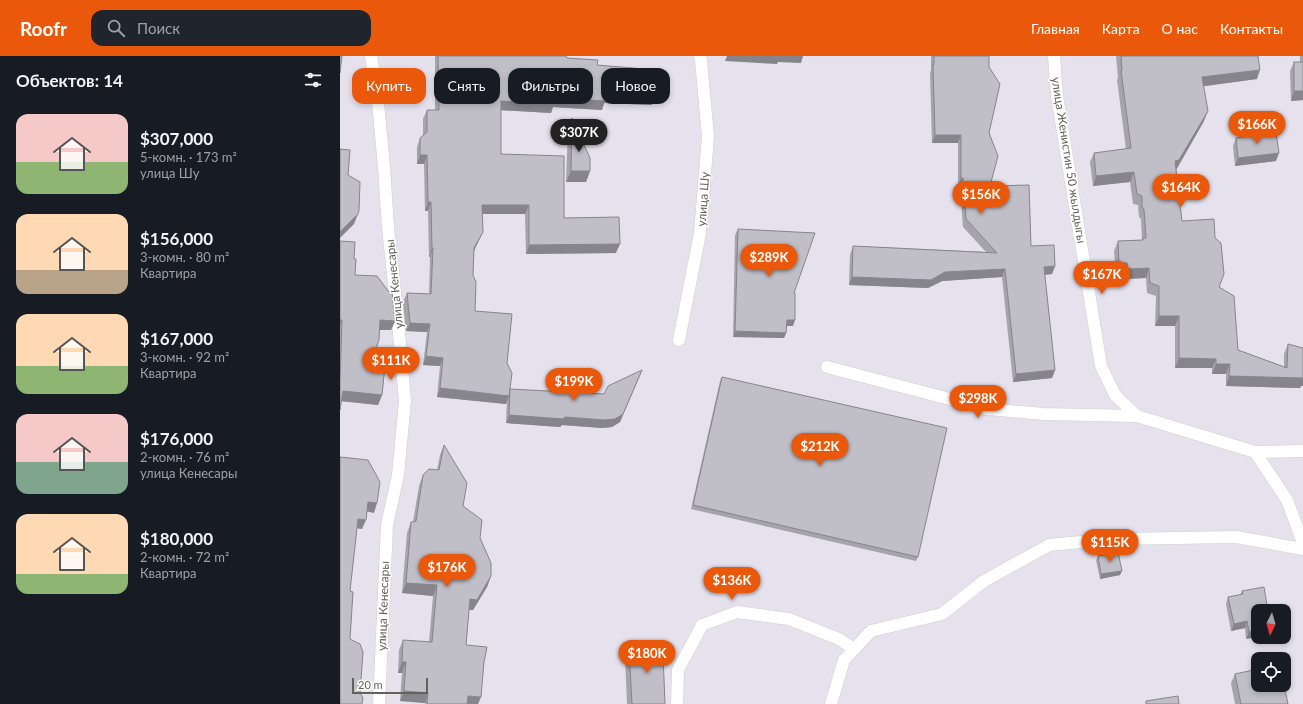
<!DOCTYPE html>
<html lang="ru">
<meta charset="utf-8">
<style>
body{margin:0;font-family:Lato,sans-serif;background:#20242c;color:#f1f3f6;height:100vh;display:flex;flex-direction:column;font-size:15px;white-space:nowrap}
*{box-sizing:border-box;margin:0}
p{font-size:13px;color:#9ea1a6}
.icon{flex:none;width:22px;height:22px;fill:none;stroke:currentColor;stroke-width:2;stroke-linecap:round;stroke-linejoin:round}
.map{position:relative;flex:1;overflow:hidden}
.sheet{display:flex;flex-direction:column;background:#171b24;width:340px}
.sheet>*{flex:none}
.top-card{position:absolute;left:12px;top:12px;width:380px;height:36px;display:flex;gap:8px}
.needle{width:26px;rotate:185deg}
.controls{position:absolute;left:911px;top:548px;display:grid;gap:8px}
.controls a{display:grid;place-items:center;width:40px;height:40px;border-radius:8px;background:#171b24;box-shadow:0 2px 6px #0003;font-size:20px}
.scale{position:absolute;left:12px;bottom:10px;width:76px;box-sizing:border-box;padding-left:4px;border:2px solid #616259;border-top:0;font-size:11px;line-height:14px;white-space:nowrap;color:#616259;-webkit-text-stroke:3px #fff;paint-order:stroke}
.price{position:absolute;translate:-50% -34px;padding:0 9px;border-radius:14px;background:#ea580c;color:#fff;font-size:13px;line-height:26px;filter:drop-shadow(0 1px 2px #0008)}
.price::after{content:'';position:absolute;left:50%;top:24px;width:12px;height:9px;margin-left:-6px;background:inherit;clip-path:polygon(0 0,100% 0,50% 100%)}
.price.selected{background:#222;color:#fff}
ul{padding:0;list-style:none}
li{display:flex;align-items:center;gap:12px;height:100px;padding:0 16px}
li span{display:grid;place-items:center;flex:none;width:112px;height:80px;border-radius:12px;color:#555}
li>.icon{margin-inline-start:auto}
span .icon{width:48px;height:48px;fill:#fffc;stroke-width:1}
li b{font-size:17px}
h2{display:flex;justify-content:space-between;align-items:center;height:48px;padding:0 16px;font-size:17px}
.tag{padding:0 14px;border-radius:12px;background:#171b24;box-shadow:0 2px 6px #0003;font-size:14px;line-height:36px}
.tag.selected{background:#ea580c;color:#fff}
header{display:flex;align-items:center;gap:24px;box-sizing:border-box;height:56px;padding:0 20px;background:#ea580c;color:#fff}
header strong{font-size:19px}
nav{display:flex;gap:22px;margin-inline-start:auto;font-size:14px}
.search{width:280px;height:36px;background:#20242c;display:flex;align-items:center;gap:10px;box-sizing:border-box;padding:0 14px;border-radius:12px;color:#9ea1a6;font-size:15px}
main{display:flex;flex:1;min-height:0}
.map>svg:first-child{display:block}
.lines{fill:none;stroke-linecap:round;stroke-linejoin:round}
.minor-casing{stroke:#cfd1ca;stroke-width:13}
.minor{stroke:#fff;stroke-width:12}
.wall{fill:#a5a3ab}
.shaded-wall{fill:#86858b}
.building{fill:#c0bec7;stroke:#86858b}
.labels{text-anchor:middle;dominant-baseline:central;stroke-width:3;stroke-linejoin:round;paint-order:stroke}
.street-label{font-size:12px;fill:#616259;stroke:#fff}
</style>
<header>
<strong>Roofr</strong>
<div class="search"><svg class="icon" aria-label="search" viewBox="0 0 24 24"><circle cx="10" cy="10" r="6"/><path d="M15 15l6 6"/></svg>Поиск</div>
<nav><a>Главная</a><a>Карта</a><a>О нас</a><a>Контакты</a></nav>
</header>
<main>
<section class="sheet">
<h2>Объектов: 14<svg class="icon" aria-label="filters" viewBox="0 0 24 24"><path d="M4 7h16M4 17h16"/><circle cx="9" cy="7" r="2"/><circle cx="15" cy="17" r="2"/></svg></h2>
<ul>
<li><span style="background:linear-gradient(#f6c9c9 60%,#8fb573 0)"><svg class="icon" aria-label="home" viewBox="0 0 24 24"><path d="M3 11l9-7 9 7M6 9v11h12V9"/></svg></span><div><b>$307,000</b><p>5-комн. · 173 m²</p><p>улица Шу</p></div></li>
<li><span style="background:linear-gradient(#ffd9b3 70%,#b9a48a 0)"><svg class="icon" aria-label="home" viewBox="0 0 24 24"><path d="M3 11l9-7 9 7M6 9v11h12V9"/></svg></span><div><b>$156,000</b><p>3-комн. · 80 m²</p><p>Квартира</p></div></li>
<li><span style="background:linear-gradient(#ffd9b3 65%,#8fb573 0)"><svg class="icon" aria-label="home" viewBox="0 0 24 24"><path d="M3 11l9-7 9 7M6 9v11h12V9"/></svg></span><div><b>$167,000</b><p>3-комн. · 92 m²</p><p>Квартира</p></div></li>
<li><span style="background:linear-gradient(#f6c9c9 60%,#7fa58c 0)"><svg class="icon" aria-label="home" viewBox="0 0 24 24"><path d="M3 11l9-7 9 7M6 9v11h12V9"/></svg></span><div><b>$176,000</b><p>2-комн. · 76 m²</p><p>улица Кенесары</p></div></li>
<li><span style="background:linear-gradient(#ffd9b3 75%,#8fb573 0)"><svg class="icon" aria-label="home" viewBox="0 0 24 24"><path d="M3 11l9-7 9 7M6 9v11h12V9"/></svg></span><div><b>$180,000</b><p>2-комн. · 72 m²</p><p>Квартира</p></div></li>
</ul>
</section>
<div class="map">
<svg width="963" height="648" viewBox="0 0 963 648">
<rect width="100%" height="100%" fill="#e5e1ed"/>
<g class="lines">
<g class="minor-casing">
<g id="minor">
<polyline points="31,0 37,36 44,111 48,171 59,276 65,345 58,419 47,469 39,648"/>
<polyline points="714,0 717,40 761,310 775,339 797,360 915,396 963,395"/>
<polyline points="339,284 360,177 368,81 361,4 360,0"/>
<polyline points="487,311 648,353 704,358 797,360"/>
<polyline points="915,396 947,444 963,487"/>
<polyline points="337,648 338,614 362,569 397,556 449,563 499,583 514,593"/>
<polyline points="491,648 504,604 531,575 602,558 644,525 709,489 773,483 896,481 963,493"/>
</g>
</g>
<use href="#minor" class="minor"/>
</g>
<g class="wall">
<polygon points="95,0 226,0 227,2 257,9 315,40 312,49 264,47 262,54 213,51 211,57 161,54 161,98 224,162 276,197 186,198 185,158 142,158 143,176 139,184 134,195 133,219 135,255 167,307 169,336 170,333 264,338 302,314 280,366 272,371 262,372 222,369 220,371 166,367 167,344 166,348 97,341 100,310 83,309 87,276 66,275 63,246 67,237 89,238 90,201 89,201 88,155 85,155 84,108 77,108 77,91 80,82 83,79 83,63 87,54 95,54"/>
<polygon points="591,0 649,0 650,130 691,190 715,210 712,218 704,219 715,314 712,322 673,326 662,221 602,225 588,232 509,229 510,199 513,190 646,196 623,171 620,131 618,131 618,87 592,87 590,17 591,14"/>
<polygon points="776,0 918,0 917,23 863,30 864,65 836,114 842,165 875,182 879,231 898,294 944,311 944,298 948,288 963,292 963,330 961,330 960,332 886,330 886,318 872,318 872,312 835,312 835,270 815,270 816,240 807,237 806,222 784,223 784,217 776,217 774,195 778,185 802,184 801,163 799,161 798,149 793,148 790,126 753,130 750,106 754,97 786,93 777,24 778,21"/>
<polygon points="960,0 963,0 963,44 951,45 950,15 954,6 960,6"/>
<polygon points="232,62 250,115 246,126 226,126 228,73"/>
<polygon points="896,82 936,105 895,110 893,90"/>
<polygon points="398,173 454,237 453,270 447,270 446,277 444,282 393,281 395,179"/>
<polygon points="0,185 14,203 15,219 55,265 51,274 39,274 30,308 42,339 38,349 1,345 0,354"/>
<polygon points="382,321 578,501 576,505 351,453 380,325"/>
<polygon points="104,389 123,450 140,482 151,520 147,531 133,554 129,554 126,589 144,606 138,648 85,648 85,647 60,645 62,617 58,617 59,594 63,584 89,586 93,540 62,537 67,477 71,466 73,466 79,430 83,419 97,414 100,399"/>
<polygon points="758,500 780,519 760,523 756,504"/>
<polygon points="902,535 928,555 906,583 905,572 891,575 886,548 888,541 900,539"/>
<polygon points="289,590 325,648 287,648 285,601"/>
<polygon points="895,618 948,648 895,648 891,627"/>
</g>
<g class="shaded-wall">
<polygon points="387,0 463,0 461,7 438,6 437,8 385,5"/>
<polygon points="920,14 917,23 858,31 862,21"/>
<polygon points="954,35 963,35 963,44 951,45"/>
<polygon points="265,38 315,40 312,49 264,47 262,54 213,51 211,57 158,54 161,45 214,42"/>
<polygon points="868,55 864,65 836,114 835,105"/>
<polygon points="595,79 621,79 618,87 592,87"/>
<polygon points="939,97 936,105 895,110 898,102"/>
<polygon points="80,99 87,99 84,108 77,108"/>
<polygon points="231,115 250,115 246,126 226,126"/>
<polygon points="794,116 790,126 753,130 756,120"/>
<polygon points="621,122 623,122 620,131 618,131"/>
<polygon points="88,146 91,146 88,155 85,155"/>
<polygon points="142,149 189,149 185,158 139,158"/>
<polygon points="18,158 14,168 0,182 0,176"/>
<polygon points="143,176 139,184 131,201 134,192"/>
<polygon points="280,188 276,197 186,198 189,189"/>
<polygon points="92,192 93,192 90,201 89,201"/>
<polygon points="779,207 787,207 784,217 776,217"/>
<polygon points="715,210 712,218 701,219 704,211"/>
<polygon points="809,212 806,222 784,223 788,213"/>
<polygon points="665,213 662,221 602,225 588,232 509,229 512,221"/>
<polygon points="819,260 839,260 835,270 815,270"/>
<polygon points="0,264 2,264 0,270"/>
<polygon points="40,264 55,265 51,274 36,274"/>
<polygon points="447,264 455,264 453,270 445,270"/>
<polygon points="70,267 90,268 87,276 66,275"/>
<polygon points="395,275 446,277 444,282 393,281"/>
<polygon points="86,300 103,302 100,310 83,309"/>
<polygon points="839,302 876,303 872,312 835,312"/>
<polygon points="876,308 890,308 886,318 872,318"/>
<polygon points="302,314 280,366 272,371 262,372 222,369 220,371 166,367 169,359 225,361 265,364"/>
<polygon points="715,314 712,322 673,326 676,318"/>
<polygon points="889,320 963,322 963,330 961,330 960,332 886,330"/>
<polygon points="100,332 169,340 166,348 97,341"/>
<polygon points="3,335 42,339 38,349 0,345"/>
<polygon points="28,446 37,447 34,457 25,455"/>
<polygon points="18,463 26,464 22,473 14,472"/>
<polygon points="782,515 780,519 760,523 761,518"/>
<polygon points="151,520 147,531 133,554 126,554 130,543"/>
<polygon points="66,527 97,529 93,540 62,537"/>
<polygon points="907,565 905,572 891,575 894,568"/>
<polygon points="918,574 918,581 906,583 909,576"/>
<polygon points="62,606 66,606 62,617 58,617"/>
<polygon points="64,635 88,637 85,647 60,645"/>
<polygon points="128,640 141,641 138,648 125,648"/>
</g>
<g class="building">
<polygon points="0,0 2,0 0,17"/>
<polygon points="98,0 226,0 227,2 258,4 257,9 316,14 315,40 265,38 265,45 214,42 214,48 161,45 161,98 224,100 224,162 279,161 280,188 189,189 189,149 142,149 143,176 134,192 133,219 136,226 135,255 172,258 167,307 172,317 169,340 100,332 103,302 86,300 90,268 70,267 67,237 91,238 93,192 92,192 91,146 88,146 87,99 80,99 80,82 87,76 87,54 99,54"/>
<polygon points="594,0 649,0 649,11 660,28 649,77 658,100 650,130 689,129 691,190 714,189 715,210 704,211 715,314 676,318 665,213 605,216 591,224 512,221 513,190 657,197 626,163 623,122 621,122 621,79 595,79 593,9 594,9"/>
<polygon points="781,0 918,0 920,14 862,21 868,55 839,104 835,105 842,165 874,163 875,182 881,187 884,218 879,231 894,240 898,294 947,312 948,288 963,292 963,322 889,320 890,308 876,308 876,303 839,302 839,260 819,260 819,230 810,227 809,212 788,213 787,207 779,207 778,185 803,184 803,182 806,182 804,153 802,151 802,140 797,138 794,116 756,120 754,97 791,92 781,14 782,14"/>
<rect x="954" y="6" width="9" height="29"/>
<polygon points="232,62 250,102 250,115 231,115"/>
<polygon points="936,76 939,97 898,102 896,82"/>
<polygon points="0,93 10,94 8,119 20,126 19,154 18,158 0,176"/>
<polygon points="398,173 475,177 454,237 455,237 455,264 447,264 446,277 395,275"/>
<polygon points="0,185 15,186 14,203 16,203 15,219 37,220 49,236 52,236 55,265 40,264 39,284 30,308 45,310 42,339 3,335 0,354 0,325 2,264 0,264"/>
<polygon points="302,314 283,358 275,363 265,364 225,361 223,363 169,359 170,333 264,338 268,330"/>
<polygon points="382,321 607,372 578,501 353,449"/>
<polygon points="104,389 127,427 123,450 142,464 140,482 151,507 151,520 137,544 130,543 126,589 147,591 144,606 141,641 128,640 127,648 87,648 88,637 64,635 66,606 62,606 63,584 92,586 97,529 66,527 71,466 76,465 83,419 89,413 99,414"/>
<polygon points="0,401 28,404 40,426 37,447 28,446 26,464 18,463 10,535 13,536 10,583 20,588 23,596 20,637 23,642 22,648 0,648"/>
<polygon points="778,496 782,515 761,518 758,500"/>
<polygon points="924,531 928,555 918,555 918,574 909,576 907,565 894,568 888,541 903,538 902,535"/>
<polygon points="299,585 314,588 323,598 325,648 292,648 289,590"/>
<polygon points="918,613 918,629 944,629 948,648 901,648 895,618"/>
<polygon points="838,640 839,648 806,648 806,645"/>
</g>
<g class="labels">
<g class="street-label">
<text transform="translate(729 104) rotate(81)">улица Женистин 50 жылдыгы</text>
<text transform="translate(363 143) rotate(-86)">улица Шу</text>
<text transform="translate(54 228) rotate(-96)">улица Кенесары</text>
<text transform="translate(43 550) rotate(-88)">улица Кенесары</text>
</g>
</g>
</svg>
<div class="controls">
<a><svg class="needle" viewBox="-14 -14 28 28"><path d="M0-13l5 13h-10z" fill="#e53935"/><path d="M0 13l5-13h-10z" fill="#9ea1a6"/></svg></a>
<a><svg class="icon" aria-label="locate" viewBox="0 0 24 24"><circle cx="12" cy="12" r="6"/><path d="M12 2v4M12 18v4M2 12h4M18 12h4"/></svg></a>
</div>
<div class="scale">20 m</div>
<b class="price" style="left:917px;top:89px">$166K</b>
<b class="price selected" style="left:239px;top:97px">$307K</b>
<b class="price" style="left:841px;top:152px">$164K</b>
<b class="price" style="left:641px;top:159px">$156K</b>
<b class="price" style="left:429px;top:222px">$289K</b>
<b class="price" style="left:762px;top:239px">$167K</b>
<b class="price" style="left:51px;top:325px">$111K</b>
<b class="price" style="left:234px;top:346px">$199K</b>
<b class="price" style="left:638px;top:363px">$298K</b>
<b class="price" style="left:480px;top:411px">$212K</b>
<b class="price" style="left:770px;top:507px">$115K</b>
<b class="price" style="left:107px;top:532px">$176K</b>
<b class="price" style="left:392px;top:545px">$136K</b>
<b class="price" style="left:307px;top:618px">$180K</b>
<div class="top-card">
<a class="tag selected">Купить</a>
<a class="tag">Снять</a>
<a class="tag">Фильтры</a>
<a class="tag">Новое</a>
</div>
</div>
</main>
